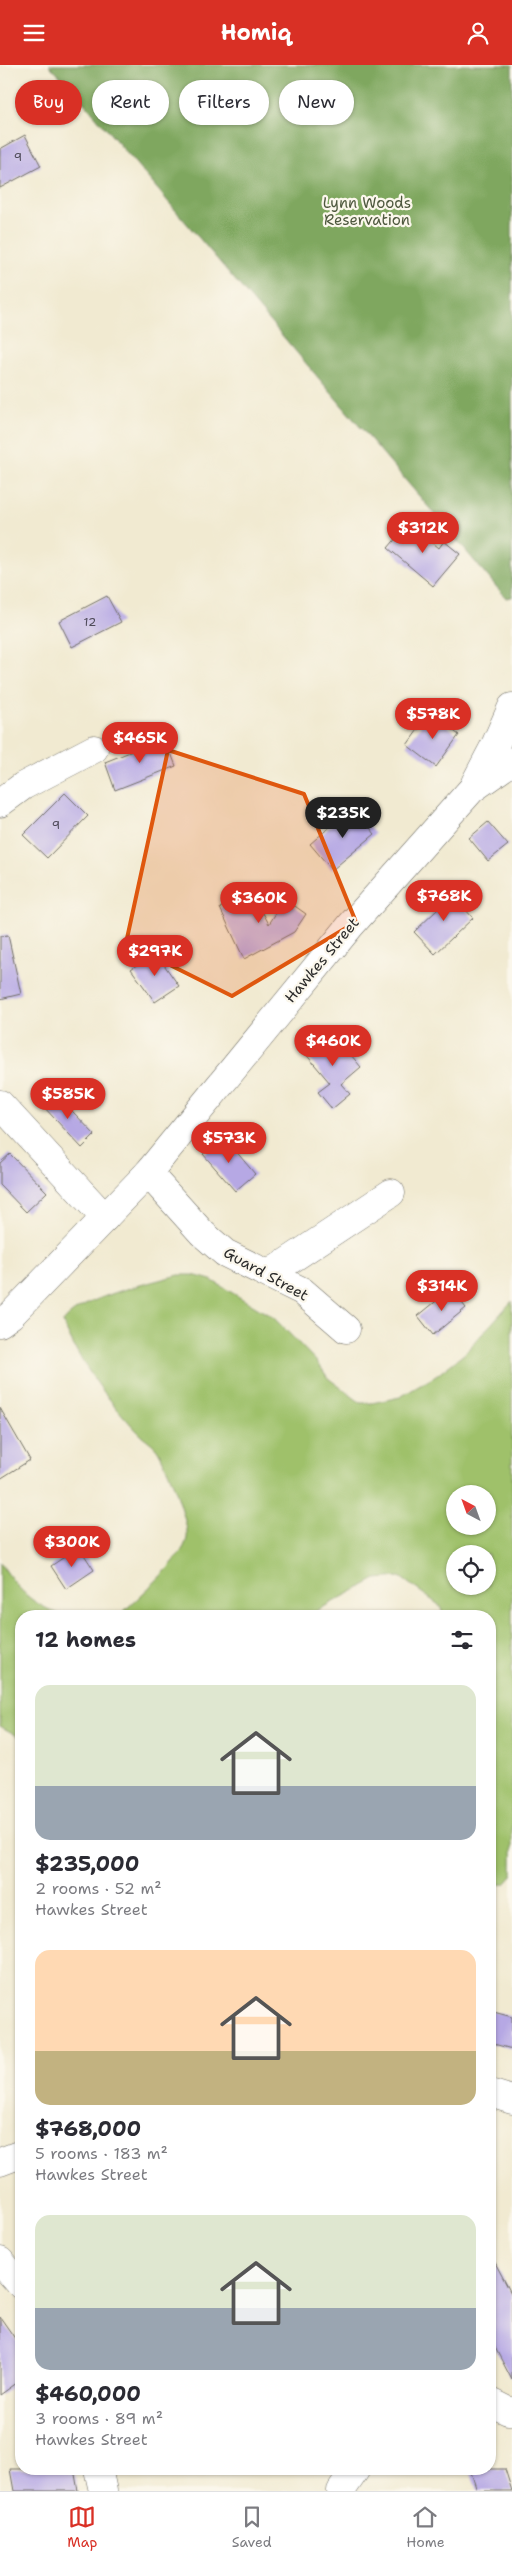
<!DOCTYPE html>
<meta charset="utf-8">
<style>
body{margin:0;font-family:"Shantell Sans",sans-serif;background:#f7f7f7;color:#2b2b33;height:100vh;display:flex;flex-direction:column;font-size:19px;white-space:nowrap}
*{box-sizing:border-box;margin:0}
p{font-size:16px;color:#7c7c81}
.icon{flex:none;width:28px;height:28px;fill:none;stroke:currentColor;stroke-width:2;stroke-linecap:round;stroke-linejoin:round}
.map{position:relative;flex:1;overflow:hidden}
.side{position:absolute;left:15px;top:1545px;width:481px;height:865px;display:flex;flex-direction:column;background:#fff;border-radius:20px;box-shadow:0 1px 4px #0004}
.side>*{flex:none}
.top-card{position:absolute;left:15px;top:15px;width:482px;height:45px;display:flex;gap:10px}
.needle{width:32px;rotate:319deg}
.controls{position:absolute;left:446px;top:1420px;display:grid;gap:10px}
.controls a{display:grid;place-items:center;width:50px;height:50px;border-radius:50%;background:#fff;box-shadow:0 1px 4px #0004;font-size:25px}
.price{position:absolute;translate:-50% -42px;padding:0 11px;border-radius:18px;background:#d93025;color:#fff;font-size:16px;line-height:32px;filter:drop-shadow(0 1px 2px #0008)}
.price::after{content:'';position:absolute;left:50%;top:30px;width:15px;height:11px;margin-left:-8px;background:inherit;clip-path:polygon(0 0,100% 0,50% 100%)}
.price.on{background:#222;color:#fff}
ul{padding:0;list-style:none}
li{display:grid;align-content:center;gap:10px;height:265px;padding:0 20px}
li span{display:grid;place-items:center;height:155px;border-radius:15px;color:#555}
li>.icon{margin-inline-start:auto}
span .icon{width:90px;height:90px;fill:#fffc;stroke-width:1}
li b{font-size:21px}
h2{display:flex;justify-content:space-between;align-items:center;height:60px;padding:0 20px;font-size:21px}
.chip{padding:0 18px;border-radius:22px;background:#fff;box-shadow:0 1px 4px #0004;font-size:18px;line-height:45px}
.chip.on{background:#d93025;color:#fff}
header{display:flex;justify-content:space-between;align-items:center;height:65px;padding:0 20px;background:#d93025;color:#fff;font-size:22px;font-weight:700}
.dock{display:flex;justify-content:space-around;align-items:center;height:70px;border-top:1px solid #e1e1e2;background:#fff;font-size:14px;color:#7c7c81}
.dock a{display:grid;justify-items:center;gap:2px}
.dock .on{color:#d93025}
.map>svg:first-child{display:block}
.green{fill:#9fc16a;stroke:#65764a;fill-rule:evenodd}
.forest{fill:#7fa75e;stroke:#556944}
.building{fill:#b6a8e4}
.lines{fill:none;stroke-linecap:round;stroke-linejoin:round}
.minor-casing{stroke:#706e65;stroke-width:29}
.minor{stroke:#fff;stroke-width:28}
.marked{fill:#df570e;fill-opacity:0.2;stroke:#df570e;stroke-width:4;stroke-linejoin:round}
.labels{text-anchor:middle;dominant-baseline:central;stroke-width:4.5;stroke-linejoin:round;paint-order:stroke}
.number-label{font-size:12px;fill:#4e4a59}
.park-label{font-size:15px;fill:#4e583e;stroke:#fbf7ec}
.street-label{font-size:15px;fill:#2b2b2b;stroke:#fbf7ec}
</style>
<header><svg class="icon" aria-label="menu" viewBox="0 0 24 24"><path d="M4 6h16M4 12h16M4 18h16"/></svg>Homiq<svg class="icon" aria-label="person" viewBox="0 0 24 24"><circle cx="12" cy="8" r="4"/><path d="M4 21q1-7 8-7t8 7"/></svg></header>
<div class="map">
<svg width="512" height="2426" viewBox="0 0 512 2426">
<rect width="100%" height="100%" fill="#fbf7ec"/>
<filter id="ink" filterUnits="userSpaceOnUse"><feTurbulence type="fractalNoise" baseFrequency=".02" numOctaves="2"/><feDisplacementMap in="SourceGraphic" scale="10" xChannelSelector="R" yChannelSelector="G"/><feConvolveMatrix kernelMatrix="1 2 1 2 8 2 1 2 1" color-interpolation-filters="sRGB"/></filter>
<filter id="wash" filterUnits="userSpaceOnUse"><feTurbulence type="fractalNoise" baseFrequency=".0096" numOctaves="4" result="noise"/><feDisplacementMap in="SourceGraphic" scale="20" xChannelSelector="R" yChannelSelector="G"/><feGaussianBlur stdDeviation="1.12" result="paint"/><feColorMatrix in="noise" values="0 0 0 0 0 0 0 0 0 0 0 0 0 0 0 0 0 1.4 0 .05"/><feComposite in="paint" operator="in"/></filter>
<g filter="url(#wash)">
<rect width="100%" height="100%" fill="#f1ead1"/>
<g class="green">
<path d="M178 1210H193L211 1215 274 1253 318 1298 328 1313 361 1338H372L400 1332 436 1311 464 1289 512 1236V1811L505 1819 490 1820V1551H445L439 1540 400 1512 376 1514 316 1546 312 1551H116L120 1550C136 1534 184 1494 187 1473 190 1459 166 1397 157 1384 152 1377 143 1373 137 1366 108 1335 79 1298 63 1257 82 1232 146 1219 178 1210ZM455 1429H488V1461H455ZM455 1489H488V1521H455Z"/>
<path d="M0 1497C19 1526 30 1538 64 1551H21V1673L0 1661Z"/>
</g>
<polygon class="forest" points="49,0 512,0 512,532 506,533 73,25"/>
<g id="blocks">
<g class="building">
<polygon points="25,70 41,101 0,123 0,84"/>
<polygon points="409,458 439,483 444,476 460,489 433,521 388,483"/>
<polygon points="107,531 121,557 72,582 59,556"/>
<polygon points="430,648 459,670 436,702 407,680"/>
<polygon points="165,673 176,701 115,725 105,697"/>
<polygon points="65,728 88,751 47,793 23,770"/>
<polygon points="353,742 375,769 332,805 310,779"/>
<polygon points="488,757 508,780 488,796 469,773"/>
<polygon points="447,824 473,853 435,889 414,867 439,843 433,837"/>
<polygon points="251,826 269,859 285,834 306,849 294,867 244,894 220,843"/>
<polygon points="8,870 21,929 0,934 0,871"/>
<polygon points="155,887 179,921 155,937 131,904"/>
<polygon points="330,965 361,1002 341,1019 350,1029 332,1044 318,1027 330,1018 304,987"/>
<polygon points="54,1027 95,1070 82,1083 42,1040"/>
<polygon points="224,1072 255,1109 235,1126 203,1089"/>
<polygon points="10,1089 47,1127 26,1147 0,1120 0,1098"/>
<polygon points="451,1224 466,1243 433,1270 418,1251"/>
<polygon points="0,1343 30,1395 0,1414"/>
<polygon points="79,1482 94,1505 66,1524 51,1501"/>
<polygon points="490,1946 512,1952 512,1984 490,1978"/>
<polygon points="490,2188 512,2230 512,2315 490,2273"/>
<polygon points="0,2252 21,2282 21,2315 0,2330"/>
<polygon points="10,2404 74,2404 78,2426 14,2426"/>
<polygon points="470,2404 505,2404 512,2426 477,2426"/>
</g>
</g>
</g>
<g filter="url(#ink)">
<use href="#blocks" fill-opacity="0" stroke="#706e65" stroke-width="1"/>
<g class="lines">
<g class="minor-casing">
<g id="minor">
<polyline points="475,718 496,678 512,642"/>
<polyline points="0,738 23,721 94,684"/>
<polyline points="0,1039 105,1153"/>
<polyline points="148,1108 202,1168 225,1188 302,1226 346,1264"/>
<polyline points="269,1209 391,1128"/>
<polyline points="0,1258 11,1250 148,1108 351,860 472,724 512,696"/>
<polyline points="490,2028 512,2035"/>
<polyline points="0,2097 21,2089"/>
<polyline points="0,2196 21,2220"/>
<polyline points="490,2337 508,2346 512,2346"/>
<polyline points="98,2404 103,2426"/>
<polyline points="341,2426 356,2404"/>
</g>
</g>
<use href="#minor" class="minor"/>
</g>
</g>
<path class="marked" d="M168 685 304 729 356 857 232 931 126 878Z"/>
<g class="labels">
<g class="number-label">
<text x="18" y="92">9</text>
<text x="90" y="557">12</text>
<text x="56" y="760">9</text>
</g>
<g class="park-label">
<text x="367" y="138">Lynn Woods<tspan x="367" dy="17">Reservation</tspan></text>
</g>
<g class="street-label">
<text transform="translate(322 895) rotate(-50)">Hawkes Street</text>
<text transform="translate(266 1209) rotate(29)">Guard Street</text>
</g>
</g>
</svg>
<div class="controls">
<a><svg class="needle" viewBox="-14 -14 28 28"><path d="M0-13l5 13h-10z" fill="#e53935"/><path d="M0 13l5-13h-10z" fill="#7c7c81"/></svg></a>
<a><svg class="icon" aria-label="locate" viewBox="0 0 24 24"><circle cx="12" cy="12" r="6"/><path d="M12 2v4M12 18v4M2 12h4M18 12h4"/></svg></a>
</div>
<b class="price" style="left:423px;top:489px">$312K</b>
<b class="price" style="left:433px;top:675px">$578K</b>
<b class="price" style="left:140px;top:699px">$465K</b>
<b class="price on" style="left:343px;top:774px">$235K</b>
<b class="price" style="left:444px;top:857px">$768K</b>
<b class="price" style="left:259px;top:859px">$360K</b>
<b class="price" style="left:155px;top:912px">$297K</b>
<b class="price" style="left:333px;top:1002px">$460K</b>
<b class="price" style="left:68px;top:1055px">$585K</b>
<b class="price" style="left:229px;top:1099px">$573K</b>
<b class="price" style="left:442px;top:1247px">$314K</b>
<b class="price" style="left:72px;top:1503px">$300K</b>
<div class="top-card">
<a class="chip on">Buy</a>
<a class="chip">Rent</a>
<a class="chip">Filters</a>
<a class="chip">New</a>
</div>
<section class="side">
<h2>12 homes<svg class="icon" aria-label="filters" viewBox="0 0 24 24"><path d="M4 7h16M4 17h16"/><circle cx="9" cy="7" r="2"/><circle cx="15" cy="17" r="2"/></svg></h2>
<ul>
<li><span style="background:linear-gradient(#dfe7d0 65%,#9aa5b1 0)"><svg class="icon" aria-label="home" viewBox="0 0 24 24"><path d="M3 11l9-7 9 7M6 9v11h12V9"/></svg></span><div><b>$235,000</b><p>2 rooms · 52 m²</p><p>Hawkes Street</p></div></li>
<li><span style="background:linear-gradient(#ffd9b3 65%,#c2b280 0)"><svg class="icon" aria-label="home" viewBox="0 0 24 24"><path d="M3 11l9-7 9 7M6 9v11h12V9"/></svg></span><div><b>$768,000</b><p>5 rooms · 183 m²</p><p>Hawkes Street</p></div></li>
<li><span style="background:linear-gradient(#dfe7d0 60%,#9aa5b1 0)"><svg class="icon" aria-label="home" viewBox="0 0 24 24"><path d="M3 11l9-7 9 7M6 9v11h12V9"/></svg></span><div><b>$460,000</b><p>3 rooms · 89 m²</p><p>Hawkes Street</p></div></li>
</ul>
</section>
</div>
<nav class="dock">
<a class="on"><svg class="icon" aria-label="map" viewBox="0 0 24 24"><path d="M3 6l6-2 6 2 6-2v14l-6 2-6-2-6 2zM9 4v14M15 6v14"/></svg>Map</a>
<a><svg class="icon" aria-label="saved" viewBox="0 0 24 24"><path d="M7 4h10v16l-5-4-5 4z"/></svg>Saved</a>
<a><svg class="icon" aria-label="home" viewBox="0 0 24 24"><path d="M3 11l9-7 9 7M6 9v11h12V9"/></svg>Home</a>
</nav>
